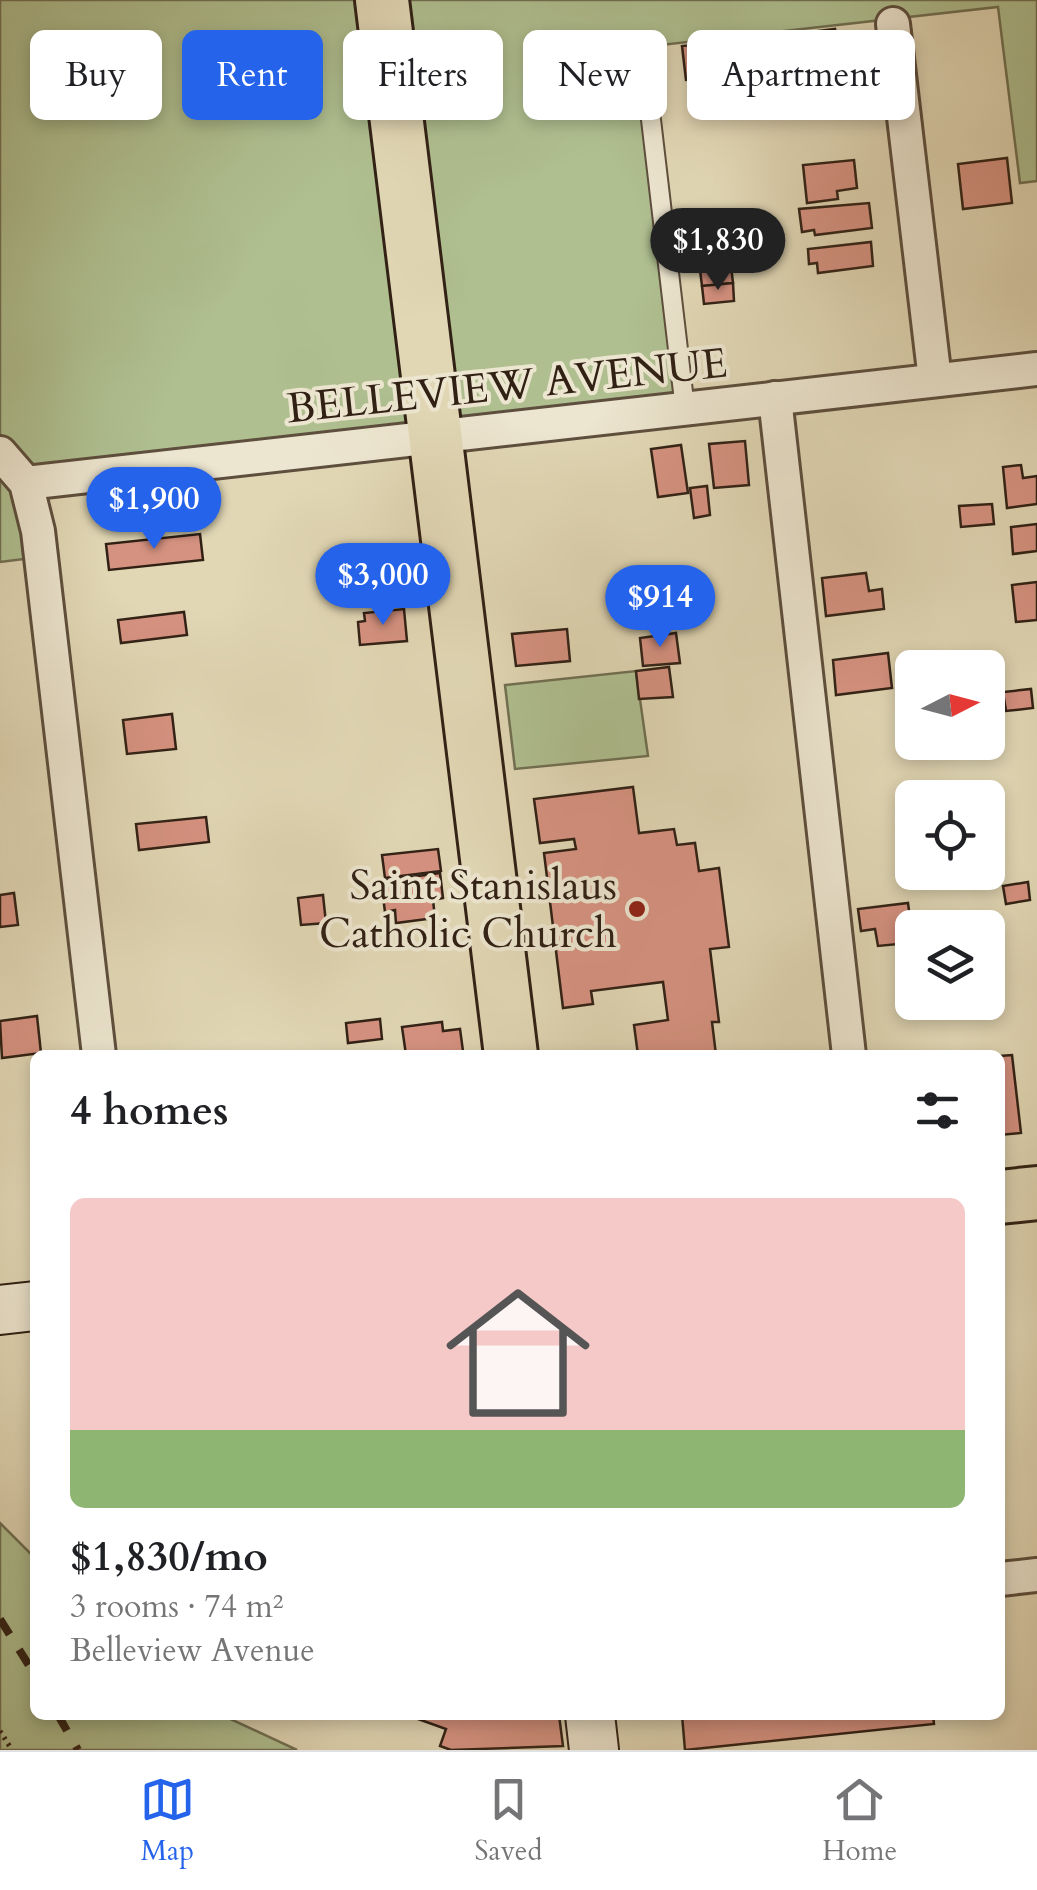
<!DOCTYPE html>
<meta charset="utf-8">
<style>
body{margin:0;font-family:Cardo,serif;background:#f6f6f6;color:#202124;height:100vh;display:flex;flex-direction:column;font-size:38px;white-space:nowrap}
*{box-sizing:border-box;margin:0}
p{font-size:32px;color:#757577}
.icon{flex:none;width:55px;height:55px;fill:none;stroke:currentColor;stroke-width:2;stroke-linecap:round;stroke-linejoin:round}
.map{position:relative;flex:1;overflow:hidden}
.details{position:absolute;left:30px;top:1050px;width:975px;height:670px;display:flex;flex-direction:column;background:#fff;border-radius:15px;box-shadow:0 5px 15px #0003}
.details>*{flex:none}
.top-card{position:absolute;left:30px;top:30px;width:978px;height:90px;display:flex;gap:20px}
.needle{width:65px;rotate:84deg}
.buttons{position:absolute;left:895px;top:650px;display:grid;gap:20px}
.buttons a{display:grid;place-items:center;width:110px;height:110px;border-radius:15px;background:#fff;box-shadow:0 5px 15px #0003;font-size:50px}
.price{position:absolute;translate:-50% -85px;padding:0 22px;border-radius:35px;background:#2563eb;color:#fff;font-size:32px;line-height:65px;filter:drop-shadow(0 2px 5px #0008)}
.price::after{content:'';position:absolute;left:50%;top:60px;width:30px;height:22px;margin-left:-15px;background:inherit;clip-path:polygon(0 0,100% 0,50% 100%)}
.price.current{background:#222;color:#fff}
ul{padding:0;list-style:none}
li{display:grid;align-content:center;gap:20px;height:530px;padding:0 40px}
li+li{border-top:2px solid #e0e0e0}
li span{display:grid;place-items:center;height:310px;border-radius:15px;color:#555}
li>.icon{margin-inline-start:auto}
span .icon{width:180px;height:180px;fill:#fffc;stroke-width:1}
li b{font-size:42px}
h2{display:flex;justify-content:space-between;align-items:center;height:120px;padding:0 40px;font-size:42px}
.chip{padding:0 35px;border-radius:15px;background:#fff;box-shadow:0 5px 15px #0003;font-size:35px;line-height:90px}
.chip.current{background:#2563eb;color:#fff}
.tabs{display:flex;justify-content:space-around;align-items:center;height:140px;border-top:2px solid #e0e0e0;background:#fff;font-size:28px;color:#757577}
.tabs a{display:grid;justify-items:center;gap:5px}
.tabs .current{color:#2563eb}
.map>svg:first-child{display:block}
.green{fill:#afbf90;stroke:#707052;stroke-width:2.5}
.building{fill:#d69281;stroke:#312115;stroke-width:2.5}
.lines{fill:none;stroke-linecap:round;stroke-linejoin:round}
.lane-casing{stroke:#5d4e3d;stroke-width:22}
.street-casing{stroke:#5d4e3d;stroke-width:38}
.secondary-casing{stroke:#312115;stroke-width:52}
.primary-casing{stroke:#312115;stroke-width:58}
.path{stroke:#312115;stroke-width:5;stroke-dasharray:2.5 5;stroke-linecap:butt}
.lane{stroke:#ece5cf;stroke-width:18}
.street{stroke:#ece5cf;stroke-width:32}
.secondary{stroke:#ece5cf;stroke-width:48}
.primary{stroke:#e1d7b5;stroke-width:52}
.rail{stroke:#312115;stroke-width:8;stroke-dasharray:18 18;stroke-linecap:butt}
.poi-dot{fill:#8f2418;stroke:#ece5cf;stroke-width:4}
.labels{text-anchor:middle;dominant-baseline:central;stroke-width:8;stroke-linejoin:round;paint-order:stroke}
.street-label{font-size:42px;fill:#312115;stroke:#ece5cf}
.poi-label{font-size:42px;fill:#312115;stroke:#ece5cf;text-anchor:end}
</style>
<div class="map">
<svg width="1037" height="1750" viewBox="0 0 1037 1750">
<rect width="100%" height="100%" fill="#e1d7b5"/>
<filter id="stains"><feTurbulence type="fractalNoise" baseFrequency=".002" numOctaves="4"/><feColorMatrix values="0 0 0 0 .2 0 0 0 0 .09 0 0 0 0 .02 0 0 0 .5 -.17"/></filter>
<radialGradient id="worn" r=".72"><stop offset=".6" stop-color="#630" stop-opacity="0"/><stop offset="1" stop-color="#630" stop-opacity=".3"/></radialGradient>
<g class="green">
<polygon points="0,0 1037,0 1037,181 1020,183 998,7 643,47 685,409 27,483 40,557 0,562"/>
<polygon points="636,671 648,756 515,769 505,685"/>
<polygon points="0,1523 35,1558 35,1715 222,1715 297,1750 0,1750"/>
</g>
<g class="building">
<polygon points="835,29 839,53 830,55 832,74 800,78 794,34"/>
<polygon points="713,43 716,77 686,80 682,46"/>
<polygon points="850,77 853,100 802,106 799,82"/>
<polygon points="1007,158 1012,203 963,209 958,164"/>
<polygon points="854,160 857,188 837,191 838,199 807,203 803,165"/>
<polygon points="869,203 872,228 815,235 814,230 802,232 799,209"/>
<polygon points="871,242 873,266 818,273 817,263 809,264 808,249"/>
<polygon points="730,258 733,283 702,286 699,262"/>
<polygon points="733,283 734,301 704,304 702,286"/>
<polygon points="745,441 749,485 714,488 709,444"/>
<polygon points="681,445 688,493 658,497 651,449"/>
<polygon points="1021,465 1023,478 1037,476 1037,504 1007,508 1003,467"/>
<polygon points="707,486 710,515 694,518 690,488"/>
<polygon points="992,504 994,524 961,527 959,506"/>
<polygon points="1037,524 1037,551 1013,554 1011,527"/>
<polygon points="200,534 203,560 109,570 106,544"/>
<polygon points="866,573 869,591 882,589 884,609 826,616 822,578"/>
<polygon points="1037,582 1037,620 1016,622 1012,585"/>
<polygon points="404,609 407,641 360,645 358,622 365,621 364,613"/>
<polygon points="184,612 187,635 121,643 118,620"/>
<polygon points="567,629 570,661 516,666 512,634"/>
<polygon points="676,633 680,663 643,666 640,638"/>
<polygon points="888,653 892,688 836,695 833,660"/>
<polygon points="669,667 673,697 639,699 636,671"/>
<polygon points="1031,689 1033,708 1006,711 1003,692"/>
<polygon points="172,714 176,749 127,754 123,720"/>
<polygon points="633,787 639,833 674,829 677,845 695,843 699,871 719,868 729,947 710,949 719,1022 712,1022 716,1055 638,1055 634,1025 668,1020 663,982 591,991 593,1004 563,1008 544,853 576,849 574,839 540,843 534,799"/>
<polygon points="206,817 209,842 139,850 136,824"/>
<polygon points="438,849 441,871 385,878 382,855"/>
<polygon points="440,873 443,898 433,900 435,918 396,923 395,910 385,912 381,881"/>
<polygon points="1028,882 1030,900 1006,904 1003,886"/>
<polygon points="14,893 18,925 0,927 0,895"/>
<polygon points="323,895 326,923 301,925 298,898"/>
<polygon points="908,903 911,926 897,928 899,944 878,946 875,929 861,931 858,909"/>
<polygon points="37,1016 41,1053 2,1058 0,1021"/>
<polygon points="380,1019 382,1039 348,1043 346,1023"/>
<polygon points="442,1022 443,1031 460,1029 463,1051 406,1055 402,1027"/>
<polygon points="1012,1055 1021,1133 1000,1135 1000,1056"/>
<polygon points="407,1715 559,1715 563,1746 451,1750 440,1746 446,1729"/>
<polygon points="682,1715 933,1715 934,1724 685,1750"/>
</g>
<g class="lines">
<g class="lane-casing">
<polyline id="lane" points="644,60 685,409"/>
</g>
<g class="street-casing">
<g id="street">
<polyline points="893,24 935,380"/>
<polyline points="775,398 849,1055"/>
<polyline points="0,453 26,483 38,531 99,1055"/>
<polyline points="26,483 1037,369"/>
<polyline points="1000,1579 1037,1575"/>
</g>
</g>
<g class="secondary-casing">
<g id="secondary">
<polyline points="0,1310 35,1306"/>
<polyline points="590,1715 594,1750"/>
</g>
</g>
<g class="primary-casing">
<g id="primary">
<polyline points="382,0 511,1055"/>
<polyline points="1000,1197 1037,1193"/>
</g>
</g>
<polyline class="path" points="0,1731 12,1750"/>
<use href="#lane" class="lane"/>
<use href="#street" class="street"/>
<use href="#secondary" class="secondary"/>
<use href="#primary" class="primary"/>
<g class="rail">
<polyline points="0,1619 35,1675"/>
<polyline points="58,1715 78,1750"/>
</g>
</g>
<circle class="poi-dot" cx="637" cy="909" r="10"/>
<g class="labels">
<g class="street-label">
<text transform="translate(507 386) rotate(-6)">BELLEVIEW AVENUE</text>
</g>
<g class="poi-label">
<text x="617" y="885">Saint Stanislaus<tspan x="617" dy="48">Catholic Church</tspan></text>
</g>
</g>
<rect width="100%" height="100%" filter="url(#stains)"/>
<rect width="100%" height="100%" fill="url(#worn)"/>
</svg>
<div class="buttons">
<a><svg class="needle" viewBox="-14 -14 28 28"><path d="M0-13l5 13h-10z" fill="#e53935"/><path d="M0 13l5-13h-10z" fill="#757577"/></svg></a>
<a><svg class="icon" aria-label="locate" viewBox="0 0 24 24"><circle cx="12" cy="12" r="6"/><path d="M12 2v4M12 18v4M2 12h4M18 12h4"/></svg></a>
<a><svg class="icon" aria-label="layers" viewBox="0 0 24 24"><path d="M12 4l9 5-9 5-9-5zM3 14l9 5 9-5"/></svg></a>
</div>
<b class="price current" style="left:718px;top:293px">$1,830</b>
<b class="price" style="left:154px;top:552px">$1,900</b>
<b class="price" style="left:383px;top:628px">$3,000</b>
<b class="price" style="left:660px;top:650px">$914</b>
<div class="top-card">
<a class="chip">Buy</a>
<a class="chip current">Rent</a>
<a class="chip">Filters</a>
<a class="chip">New</a>
<a class="chip">Apartment</a>
</div>
<section class="details">
<h2>4 homes<svg class="icon" aria-label="filters" viewBox="0 0 24 24"><path d="M4 7h16M4 17h16"/><circle cx="9" cy="7" r="2"/><circle cx="15" cy="17" r="2"/></svg></h2>
<ul>
<li><span style="background:linear-gradient(#f6c9c9 75%,#8fb573 0)"><svg class="icon" aria-label="home" viewBox="0 0 24 24"><path d="M3 11l9-7 9 7M6 9v11h12V9"/></svg></span><div><b>$1,830/mo</b><p>3 rooms · 74 m²</p><p>Belleview Avenue</p></div></li>
</ul>
</section>
</div>
<nav class="tabs">
<a class="current"><svg class="icon" aria-label="map" viewBox="0 0 24 24"><path d="M3 6l6-2 6 2 6-2v14l-6 2-6-2-6 2zM9 4v14M15 6v14"/></svg>Map</a>
<a><svg class="icon" aria-label="saved" viewBox="0 0 24 24"><path d="M7 4h10v16l-5-4-5 4z"/></svg>Saved</a>
<a><svg class="icon" aria-label="home" viewBox="0 0 24 24"><path d="M3 11l9-7 9 7M6 9v11h12V9"/></svg>Home</a>
</nav>
